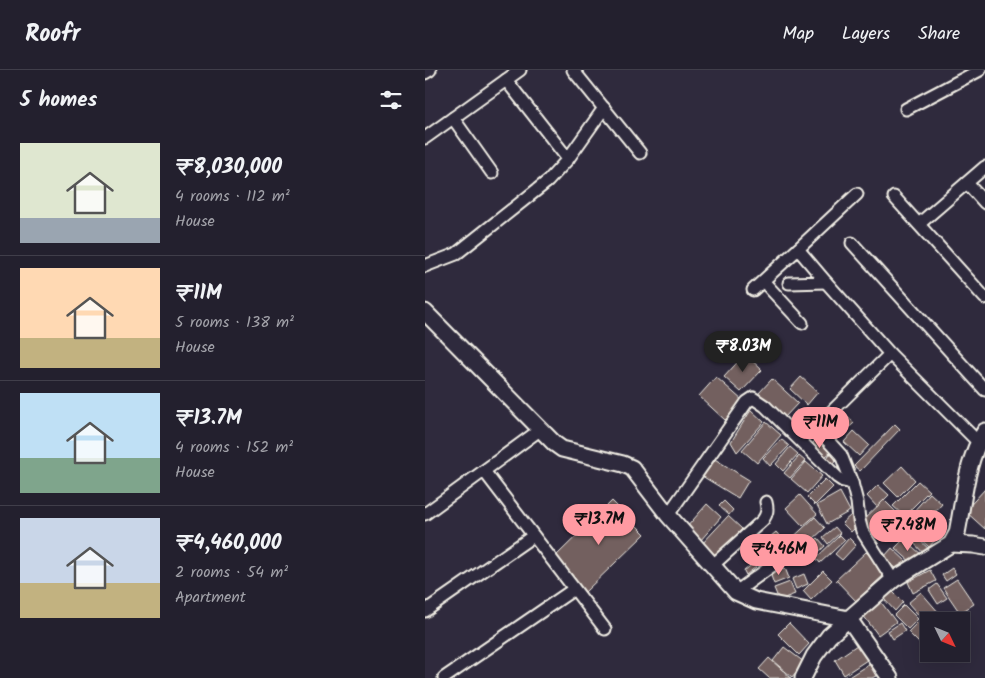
<!DOCTYPE html>
<meta charset="utf-8">
<style>
body{margin:0;font-family:Kalam,sans-serif;background:#2b2836;color:#f1f3f6;height:100vh;display:flex;flex-direction:column;font-size:19px;white-space:nowrap}
*{box-sizing:border-box;margin:0}
p{font-size:16px;color:#a3a3aa}
.icon{flex:none;width:28px;height:28px;fill:none;stroke:currentColor;stroke-width:2;stroke-linecap:round;stroke-linejoin:round}
.map{position:relative;flex:1;overflow:hidden}
.panel{display:flex;flex-direction:column;background:#23202e;width:425px}
.panel>*{flex:none}
.needle{width:32px;rotate:133deg}
.buttons{position:absolute;left:495px;top:542px;display:grid;gap:10px}
.buttons a{display:grid;place-items:center;width:50px;height:50px;border-radius:0px;background:#23202e;box-shadow:0 5px 20px #0002,0 0 0 1px #403e4a;font-size:25px}
.price{position:absolute;translate:-50% -42px;padding:0 11px;border-radius:18px;background:#ff9aa2;color:#111;font-size:16px;line-height:32px;filter:drop-shadow(0 1px 2px #0008)}
.price::after{content:'';position:absolute;left:50%;top:30px;width:15px;height:11px;margin-left:-8px;background:inherit;clip-path:polygon(0 0,100% 0,50% 100%)}
.price.selected{background:#222;color:#fff}
ul{padding:0;list-style:none}
li{display:flex;align-items:center;gap:15px;height:125px;padding:0 20px}
li+li{border-top:1px solid #403e4a}
li span{display:grid;place-items:center;flex:none;width:140px;height:100px;border-radius:0px;color:#555}
li>.icon{margin-inline-start:auto}
span .icon{width:60px;height:60px;fill:#fffc;stroke-width:1}
li b{font-size:21px}
h2{display:flex;justify-content:space-between;align-items:center;height:60px;padding:0 20px;font-size:21px}
header{display:flex;align-items:center;gap:30px;box-sizing:border-box;height:70px;padding:0 25px;background:#23202e;border-bottom:1px solid #403e4a}
header strong{font-size:24px}
nav{display:flex;gap:28px;margin-inline-start:auto;font-size:18px}
main{display:flex;flex:1;min-height:0}
.map>svg:first-child{display:block}
.building{fill:#73605f;stroke:#f4f1e8}
.lines{fill:none;stroke-linecap:round;stroke-linejoin:round}
.minor-casing{stroke:#f4f1e8;stroke-width:15}
.tertiary-casing{stroke:#f4f1e8;stroke-width:19}
.minor{stroke:#2f2a3d;stroke-width:11}
.tertiary{stroke:#2f2a3d;stroke-width:15}
</style>
<header>
<strong>Roofr</strong>
<nav><a>Map</a><a>Layers</a><a>Share</a></nav>
</header>
<main>
<section class="panel">
<h2>5 homes<svg class="icon" aria-label="filters" viewBox="0 0 24 24"><path d="M4 7h16M4 17h16"/><circle cx="9" cy="7" r="2"/><circle cx="15" cy="17" r="2"/></svg></h2>
<ul>
<li><span style="background:linear-gradient(#dfe7d0 75%,#9aa5b1 0)"><svg class="icon" aria-label="home" viewBox="0 0 24 24"><path d="M3 11l9-7 9 7M6 9v11h12V9"/></svg></span><div><b>₹8,030,000</b><p>4 rooms · 112 m²</p><p>House</p></div></li>
<li><span style="background:linear-gradient(#ffd9b3 70%,#c2b280 0)"><svg class="icon" aria-label="home" viewBox="0 0 24 24"><path d="M3 11l9-7 9 7M6 9v11h12V9"/></svg></span><div><b>₹11M</b><p>5 rooms · 138 m²</p><p>House</p></div></li>
<li><span style="background:linear-gradient(#bfe0f5 65%,#7fa58c 0)"><svg class="icon" aria-label="home" viewBox="0 0 24 24"><path d="M3 11l9-7 9 7M6 9v11h12V9"/></svg></span><div><b>₹13.7M</b><p>4 rooms · 152 m²</p><p>House</p></div></li>
<li><span style="background:linear-gradient(#c9d6e8 65%,#c2b280 0)"><svg class="icon" aria-label="home" viewBox="0 0 24 24"><path d="M3 11l9-7 9 7M6 9v11h12V9"/></svg></span><div><b>₹4,460,000</b><p>2 rooms · 54 m²</p><p>Apartment</p></div></li>
</ul>
</section>
<div class="map">
<svg width="560" height="608" viewBox="0 0 560 608">
<rect width="100%" height="100%" fill="#2f2a3d"/>
<filter id="ink" filterUnits="userSpaceOnUse"><feTurbulence type="fractalNoise" baseFrequency=".02" numOctaves="2"/><feDisplacementMap in="SourceGraphic" scale="10" xChannelSelector="R" yChannelSelector="G"/><feConvolveMatrix kernelMatrix="1 2 1 2 8 2 1 2 1" color-interpolation-filters="sRGB"/></filter>
<g filter="url(#ink)">
<g class="building">
<polygon points="320,284 337,300 316,322 299,307"/>
<polygon points="291,307 318,331 300,350 274,326"/>
<polygon points="376,307 393,322 382,335 365,319"/>
<polygon points="347,309 373,333 359,348 333,324"/>
<polygon points="326,340 339,352 312,382 306,372"/>
<polygon points="372,340 389,358 378,369 361,353"/>
<polygon points="419,342 429,353 418,363 408,352"/>
<polygon points="341,352 356,365 332,393 317,380"/>
<polygon points="470,354 475,359 435,401 429,396"/>
<polygon points="429,361 444,375 434,386 419,372"/>
<polygon points="356,369 364,376 345,396 338,388"/>
<polygon points="391,369 405,383 397,389 385,377"/>
<polygon points="365,377 373,384 358,401 351,394"/>
<polygon points="407,380 414,389 407,394 401,390"/>
<polygon points="374,386 380,391 365,408 359,403"/>
<polygon points="288,388 324,410 313,428 277,406"/>
<polygon points="381,392 397,406 382,423 366,409"/>
<polygon points="477,396 490,410 473,427 459,413"/>
<polygon points="400,409 408,417 390,435 382,427"/>
<polygon points="493,411 504,421 479,446 468,436"/>
<polygon points="453,415 464,425 452,437 442,426"/>
<polygon points="560,419 560,459 540,441"/>
<polygon points="415,422 425,441 402,454 392,435"/>
<polygon points="505,423 517,434 489,465 477,454"/>
<polygon points="375,425 392,444 378,456 361,438"/>
<polygon points="459,430 475,446 452,468 436,452"/>
<polygon points="187,431 220,464 160,522 128,489"/>
<polygon points="299,431 308,440 304,445 294,436"/>
<polygon points="282,434 296,447 275,471 261,458"/>
<polygon points="426,445 434,454 426,462 417,453"/>
<polygon points="303,446 317,459 289,488 276,475"/>
<polygon points="390,447 400,458 373,483 363,472"/>
<polygon points="508,451 519,460 504,477 493,467"/>
<polygon points="410,457 415,463 403,474 398,467"/>
<polygon points="351,462 365,478 351,489 338,473"/>
<polygon points="415,465 420,470 395,493 391,488"/>
<polygon points="489,465 508,483 503,488 485,469"/>
<polygon points="393,468 400,476 381,494 374,485"/>
<polygon points="424,468 431,475 417,490 410,484"/>
<polygon points="479,469 497,485 488,494 470,478"/>
<polygon points="336,473 347,488 335,497 324,482"/>
<polygon points="467,478 481,491 473,500 459,487"/>
<polygon points="441,482 461,503 431,531 411,510"/>
<polygon points="329,493 331,497 321,505 319,501"/>
<polygon points="360,498 364,508 349,514 345,503"/>
<polygon points="527,498 531,504 521,511 517,505"/>
<polygon points="505,500 511,511 488,523 483,512"/>
<polygon points="398,501 407,510 386,530 378,521"/>
<polygon points="379,504 383,514 371,519 367,509"/>
<polygon points="532,509 549,534 535,543 518,518"/>
<polygon points="365,512 370,524 354,530 349,518"/>
<polygon points="512,514 522,528 513,534 504,520"/>
<polygon points="466,520 478,532 470,541 458,528"/>
<polygon points="496,522 521,551 504,551 504,557 483,533"/>
<polygon points="456,532 471,552 453,565 438,545"/>
<polygon points="479,535 493,549 483,559 469,545"/>
<polygon points="493,552 504,562 494,573 483,562"/>
<polygon points="364,553 384,574 374,585 353,564"/>
<polygon points="475,553 480,561 468,569 463,561"/>
<polygon points="432,575 442,590 419,605 410,590"/>
<polygon points="359,577 379,592 367,607 348,591"/>
<polygon points="344,588 366,608 344,608 334,599"/>
<polygon points="444,594 451,606 447,608 422,608"/>
</g>
<g class="lines">
<g class="minor-casing">
<g id="minor">
<polyline points="148,0 215,83"/>
<polyline points="0,3 5,0"/>
<polyline points="481,39 555,0"/>
<polyline points="28,48 67,103"/>
<polyline points="0,68 95,0"/>
<polyline points="143,89 179,38"/>
<polyline points="542,113 560,133"/>
<polyline points="469,127 560,228"/>
<polyline points="494,154 560,97"/>
<polyline points="427,173 560,320"/>
<polyline points="0,196 31,184 123,111 143,89 81,10"/>
<polyline points="338,211 377,253"/>
<polyline points="401,212 465,284 553,372"/>
<polyline points="364,213 401,212 373,179 432,124"/>
<polyline points="328,220 373,179"/>
<polyline points="465,284 394,354 394,361 416,385 427,413 432,432 434,450 437,461 468,510"/>
<polyline points="59,401 180,559"/>
<polyline points="0,444 116,359"/>
<polyline points="243,445 322,332 328,328 340,336 412,407 418,411 427,413"/>
<path d="M288 495 338 450C342 444 343 440 341 432"/>
<polyline points="311,522 366,482"/>
<polyline points="0,541 108,466"/>
<polyline points="19,608 149,519"/>
</g>
</g>
<g class="tertiary-casing">
<g id="tertiary">
<polyline points="0,242 130,374 137,379 198,394 207,398 243,445 311,522 331,531 424,549 465,608"/>
<polyline points="526,474 548,475 560,477"/>
<path d="M378 608 389 586 404 566 468 510 526 474 532 463C539 429 541 390 560 361"/>
</g>
</g>
<use href="#minor" class="minor"/>
<use href="#tertiary" class="tertiary"/>
</g>
</g>
</svg>
<div class="buttons">
<a><svg class="needle" viewBox="-14 -14 28 28"><path d="M0-13l5 13h-10z" fill="#e53935"/><path d="M0 13l5-13h-10z" fill="#a3a3aa"/></svg></a>
</div>
<b class="price selected" style="left:318px;top:303px">₹8.03M</b>
<b class="price" style="left:395px;top:379px">₹11M</b>
<b class="price" style="left:174px;top:476px">₹13.7M</b>
<b class="price" style="left:483px;top:482px">₹7.48M</b>
<b class="price" style="left:354px;top:506px">₹4.46M</b>
</div>
</main>
